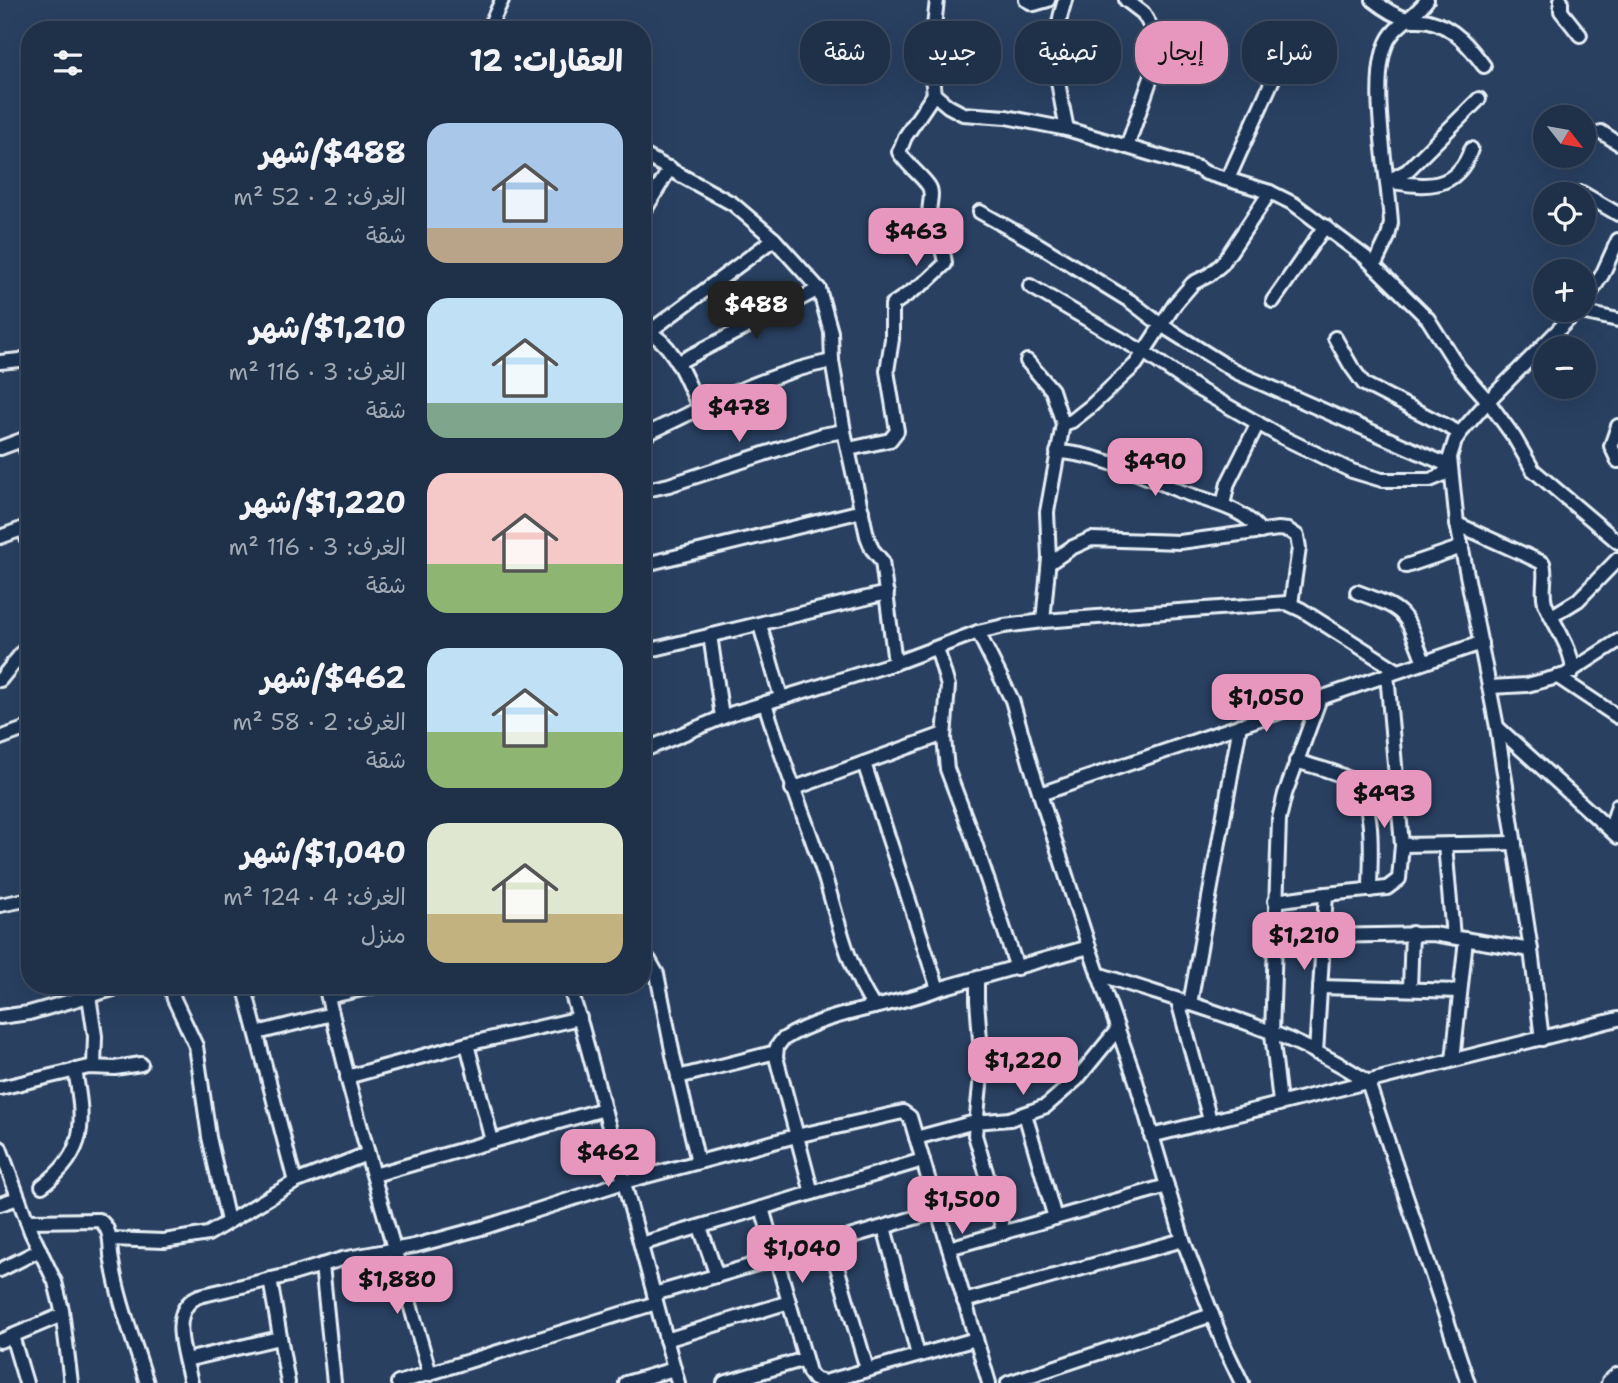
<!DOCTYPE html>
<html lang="ar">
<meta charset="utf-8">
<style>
body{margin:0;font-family:"Shantell Sans","Playpen Sans Arabic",sans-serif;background:#273850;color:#f1f3f6;direction:rtl;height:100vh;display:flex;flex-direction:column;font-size:26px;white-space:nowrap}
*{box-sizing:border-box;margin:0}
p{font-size:23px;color:#a1a9b4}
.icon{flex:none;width:38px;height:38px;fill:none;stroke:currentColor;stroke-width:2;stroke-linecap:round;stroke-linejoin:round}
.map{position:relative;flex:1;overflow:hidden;direction:ltr}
.panel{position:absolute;left:21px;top:21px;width:630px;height:973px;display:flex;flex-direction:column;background:#1f3049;border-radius:28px;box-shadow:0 7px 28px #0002,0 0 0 2px #3c4b61;direction:rtl}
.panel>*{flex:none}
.hud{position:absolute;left:672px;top:21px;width:665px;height:63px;direction:rtl;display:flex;gap:14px}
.needle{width:46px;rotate:121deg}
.fabs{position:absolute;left:1533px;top:105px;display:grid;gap:14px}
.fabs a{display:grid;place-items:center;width:63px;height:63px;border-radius:50%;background:#1f3049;box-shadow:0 7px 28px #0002,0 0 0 2px #3c4b61;font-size:35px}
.price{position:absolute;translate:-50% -60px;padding:0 16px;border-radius:14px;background:#e797bd;color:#111;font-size:23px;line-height:46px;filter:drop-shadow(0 2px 4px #0008)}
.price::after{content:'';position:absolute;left:50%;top:42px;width:21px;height:16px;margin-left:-10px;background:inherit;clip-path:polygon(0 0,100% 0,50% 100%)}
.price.selected{background:#222;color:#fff}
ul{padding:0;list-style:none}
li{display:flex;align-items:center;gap:21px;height:175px;padding:0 28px}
li span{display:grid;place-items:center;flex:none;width:196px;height:140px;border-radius:21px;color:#555}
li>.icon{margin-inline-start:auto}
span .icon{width:84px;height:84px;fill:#fffc;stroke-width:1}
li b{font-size:30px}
h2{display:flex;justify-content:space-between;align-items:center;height:84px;padding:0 28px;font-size:30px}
.pill{padding:0 24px;border-radius:28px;background:#1f3049;box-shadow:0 7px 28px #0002,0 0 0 2px #3c4b61;font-size:24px;line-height:63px}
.pill.selected{background:#e797bd;color:#111}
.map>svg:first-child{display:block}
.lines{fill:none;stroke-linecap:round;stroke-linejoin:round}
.minor-casing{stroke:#e8f1f8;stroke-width:18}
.major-casing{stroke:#e8f1f8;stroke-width:21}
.minor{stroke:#1d3557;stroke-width:12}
.major{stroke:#1d3557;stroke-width:16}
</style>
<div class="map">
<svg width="1618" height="1383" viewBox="0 0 1618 1383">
<rect width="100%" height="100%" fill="#294061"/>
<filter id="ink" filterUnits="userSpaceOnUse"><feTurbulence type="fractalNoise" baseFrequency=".0143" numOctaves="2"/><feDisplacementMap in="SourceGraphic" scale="14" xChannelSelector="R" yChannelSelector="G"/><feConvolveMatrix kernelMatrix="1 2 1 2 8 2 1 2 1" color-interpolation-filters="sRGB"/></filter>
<g filter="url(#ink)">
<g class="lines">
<g class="minor-casing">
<g id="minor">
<polyline points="937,0 930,62 934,94 948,106 963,114 1006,117 1067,129 1198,168 1206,173 1270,192 1294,204 1365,257 1428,319 1459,368 1488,401 1514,437 1533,470 1618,542"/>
<polyline points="1026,0 1034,4 1048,0"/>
<path d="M1065 0C1049 48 1057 81 1067 129"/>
<polyline points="1126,0 1143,13 1162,46 1127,147"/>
<path d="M1373 0C1383 8 1395 16 1407 19 1414 21 1422 19 1429 21 1454 27 1470 47 1484 66"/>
<polyline points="1561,0 1561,11 1580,35"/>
<polyline points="488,30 502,0"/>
<polyline points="1601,132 1618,143"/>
<path d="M1471 149C1457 191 1425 188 1388 181L1407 171 1479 99"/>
<polyline points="642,154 733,204 774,239 819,289 831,332 832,361 844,431 867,536 872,549 882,561 895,663"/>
<polyline points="1228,179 1281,61"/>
<polyline points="1582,193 1618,214"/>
<polyline points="980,212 1039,245 1130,301 1161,325 1236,372 1450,466 1442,475 1430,480 1382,480 1352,471 1282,437 1198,389 1145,353 1030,286"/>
<polyline points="642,215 670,168"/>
<path d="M1374 266 1388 237 1391 223C1389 179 1365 67 1392 34 1401 22 1416 15 1427 0"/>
<polyline points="1273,301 1325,226"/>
<polyline points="1584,303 1602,275 1618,240"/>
<polyline points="1577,311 1618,320"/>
<path d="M648 332C675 344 687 383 700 409"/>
<polyline points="642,337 774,239"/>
<polyline points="1335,338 1351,366 1364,384 1460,433"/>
<polyline points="1027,361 1052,390 1063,424 1047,512 1049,558 1043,621"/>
<polyline points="0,362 20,360 30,356"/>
<polyline points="677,363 819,289"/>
<polyline points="1063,424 1072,421 1091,406 1136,364 1175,304 1193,283 1209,275 1222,264 1270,192"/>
<polyline points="1618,426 1611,446 1618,461"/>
<path d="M642 436C704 407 764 374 832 361"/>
<polyline points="22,440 30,459"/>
<polyline points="0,448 30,437"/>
<path d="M849 449 890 440 897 431 887 371 892 339V305L927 281 945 264C944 246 933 233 930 217 927 206 935 194 928 185 919 173 907 165 899 152L905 137 934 94"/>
<path d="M1057 452C1097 453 1143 476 1180 491 1207 502 1242 506 1261 532"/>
<polyline points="642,491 669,485 822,435 844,431"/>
<polyline points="1223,505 1228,483 1258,423"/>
<path d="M1457 524 1543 563C1547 576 1541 589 1545 603 1552 622 1575 652 1572 672"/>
<polyline points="23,528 30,546"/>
<polyline points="0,537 30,526"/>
<polyline points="1049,563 1071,548 1091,539 1180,542 1278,529 1288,530 1297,536 1299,548 1291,604"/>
<polyline points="642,565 862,511"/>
<polyline points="1406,566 1462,547"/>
<path d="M1357 592C1409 611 1404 611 1424 662"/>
<polyline points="1552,616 1578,600 1618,559"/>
<polyline points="760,625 781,697"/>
<polyline points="978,632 1012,700 1031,766 1089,947 1136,1081 1183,1240 1225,1348 1242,1383"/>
<polyline points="710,635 722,717"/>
<polyline points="937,648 948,686 944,738 947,769 974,840 1017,968"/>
<polyline points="642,652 887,593"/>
<polyline points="1558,677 1618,717"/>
<polyline points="0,680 30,643"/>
<polyline points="1490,687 1527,685 1565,675 1618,641"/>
<path d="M765 703C782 760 804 815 823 871 838 918 846 965 874 1007"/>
<polyline points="1497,727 1618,837"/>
<polyline points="0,738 30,727"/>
<polyline points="642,751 733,713 895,663 978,632 1004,626 1043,621 1287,603 1302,610 1398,671"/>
<path d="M1296 761C1314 767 1337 771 1352 781 1377 799 1370 862 1370 890"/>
<polyline points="864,763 938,989"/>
<polyline points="792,789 944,734"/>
<polyline points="1040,794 1481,643"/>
<polyline points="1611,829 1618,805"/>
<polyline points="1402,845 1515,843"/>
<polyline points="1445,845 1453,937"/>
<polyline points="1275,901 1326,894 1387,888 1399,879 1402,845 1387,674"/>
<polyline points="0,905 30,899"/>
<polyline points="1322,936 1433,934 1531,950"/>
<polyline points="642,957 649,960 657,974 673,1055 698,1162"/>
<path d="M1098 974C1187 1004 1290 1029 1368 1082L1468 1383"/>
<polyline points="977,979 977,1000 982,1066 975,1135 1004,1233"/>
<polyline points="171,985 174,999 196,1046 209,1137 228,1221"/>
<polyline points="569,985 582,1027 678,1383"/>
<polyline points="1320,987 1460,991"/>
<polyline points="1410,988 1412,933"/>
<polyline points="89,996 95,1036 94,1066"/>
<polyline points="328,997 380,985"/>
<polyline points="1178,1001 1210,1120"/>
<polyline points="1190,1004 1240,725"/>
<polyline points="332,1014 349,1082"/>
<polyline points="0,1017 29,1013 127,985"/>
<polyline points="580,1018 467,1044 347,1077 374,1175 604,1109"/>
<polyline points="257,1033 332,1014 325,985"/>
<polyline points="1542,1039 1531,950 1497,727 1457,524 1450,457 1455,441 1460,433 1488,401 1578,310"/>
<polyline points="467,1044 492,1141"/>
<polyline points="1316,1053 1326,894"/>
<polyline points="1453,1060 1466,939"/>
<polyline points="678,1077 776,1052"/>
<polyline points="0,1088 89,1067 115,1068 141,1064"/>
<polyline points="1280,1102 1272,1034 1279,819 1285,794 1320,698"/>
<polyline points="1025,1114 1055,1218"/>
<polyline points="1151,1136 1618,1019"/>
<polyline points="916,1138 975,1122 1010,1119 1046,1106 1077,1079 1117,1030"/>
<polyline points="0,1148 31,1232 55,1282 62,1310 71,1383"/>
<polyline points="295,1182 367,1154 430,1374"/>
<path d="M42 1186C88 1152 84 1121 75 1070"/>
<path d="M812 1193 776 1057 777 1047 782 1040C829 1010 887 1009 938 989L1089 947"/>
<polyline points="0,1204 18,1198"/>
<polyline points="762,1208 809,1372 814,1379 825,1382 976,1339"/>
<path d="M27 1221 99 1220C111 1228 110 1242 111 1255 117 1298 134 1341 147 1383"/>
<polyline points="700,1227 717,1276"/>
<polyline points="884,1227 918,1355"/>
<polyline points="110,1239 164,1241 208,1234 295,1182 244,985"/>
<polyline points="830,1243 867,1369"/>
<polyline points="641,1244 923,1160"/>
<polyline points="949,1248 1167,1186"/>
<polyline points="322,1265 334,1383"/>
<polyline points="0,1270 40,1250"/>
<polyline points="270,1279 288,1383"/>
<polyline points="654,1294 938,1211"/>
<polyline points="964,1301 1183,1240"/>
<polyline points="12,1336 26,1383"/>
<polyline points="666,1340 789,1302"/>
<polyline points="0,1341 62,1315"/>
<polyline points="186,1360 279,1338"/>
<path d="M191 1383C186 1358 166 1310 199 1296L289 1275 342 1259 414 1246 485 1227 624 1182 796 1136 903 1112 910 1117 989 1383"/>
<polyline points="398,1383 656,1303"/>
<polyline points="626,1383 674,1369"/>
<polyline points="724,1383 805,1359"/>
<polyline points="1008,1383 1212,1315"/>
</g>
</g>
<g class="major-casing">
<polyline id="major" points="1610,1383 1618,1376"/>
</g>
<use href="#minor" class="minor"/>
<use href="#major" class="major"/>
</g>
</g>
</svg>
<div class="fabs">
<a><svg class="needle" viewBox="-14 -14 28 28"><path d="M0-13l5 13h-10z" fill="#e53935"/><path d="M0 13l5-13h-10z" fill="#a1a9b4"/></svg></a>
<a><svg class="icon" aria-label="locate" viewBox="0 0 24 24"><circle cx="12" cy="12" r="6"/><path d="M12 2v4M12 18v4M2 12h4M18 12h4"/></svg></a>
<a>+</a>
<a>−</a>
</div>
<b class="price" style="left:916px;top:268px">$463</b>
<b class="price selected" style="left:756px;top:341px">$488</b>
<b class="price" style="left:739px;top:444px">$478</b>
<b class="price" style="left:1155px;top:498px">$490</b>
<b class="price" style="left:1266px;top:734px">$1,050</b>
<b class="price" style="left:1384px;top:830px">$493</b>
<b class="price" style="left:1304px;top:972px">$1,210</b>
<b class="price" style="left:1023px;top:1097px">$1,220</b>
<b class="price" style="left:608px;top:1189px">$462</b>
<b class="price" style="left:962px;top:1236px">$1,500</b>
<b class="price" style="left:802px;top:1285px">$1,040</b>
<b class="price" style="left:397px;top:1316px">$1,880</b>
<div class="hud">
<a class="pill">شراء</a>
<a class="pill selected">إيجار</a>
<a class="pill">تصفية</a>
<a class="pill">جديد</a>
<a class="pill">شقة</a>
</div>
<section class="panel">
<h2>العقارات: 12<svg class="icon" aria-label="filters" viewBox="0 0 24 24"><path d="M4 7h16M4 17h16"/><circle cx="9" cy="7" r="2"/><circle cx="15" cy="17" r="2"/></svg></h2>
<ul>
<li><span style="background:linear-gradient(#a9c7e8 75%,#b9a48a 0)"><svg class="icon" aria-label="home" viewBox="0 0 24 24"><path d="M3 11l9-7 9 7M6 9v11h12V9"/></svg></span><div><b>$488/شهر</b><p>الغرف: 2 · 52 m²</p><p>شقة</p></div></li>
<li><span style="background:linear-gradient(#bfe0f5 75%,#7fa58c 0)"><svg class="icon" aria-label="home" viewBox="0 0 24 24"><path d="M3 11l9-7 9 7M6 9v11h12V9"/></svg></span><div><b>$1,210/شهر</b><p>الغرف: 3 · 116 m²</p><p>شقة</p></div></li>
<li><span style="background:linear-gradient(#f6c9c9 65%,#8fb573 0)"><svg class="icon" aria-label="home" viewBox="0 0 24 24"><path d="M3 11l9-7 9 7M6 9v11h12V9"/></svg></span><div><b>$1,220/شهر</b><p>الغرف: 3 · 116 m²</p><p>شقة</p></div></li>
<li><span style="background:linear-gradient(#bfe0f5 60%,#8fb573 0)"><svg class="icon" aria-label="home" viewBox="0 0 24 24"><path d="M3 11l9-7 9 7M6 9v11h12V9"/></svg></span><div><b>$462/شهر</b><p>الغرف: 2 · 58 m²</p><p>شقة</p></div></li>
<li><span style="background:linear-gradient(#dfe7d0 65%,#c2b280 0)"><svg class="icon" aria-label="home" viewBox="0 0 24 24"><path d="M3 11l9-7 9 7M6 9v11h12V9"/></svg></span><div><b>$1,040/شهر</b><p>الغرف: 4 · 124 m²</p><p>منزل</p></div></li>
</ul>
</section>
</div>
